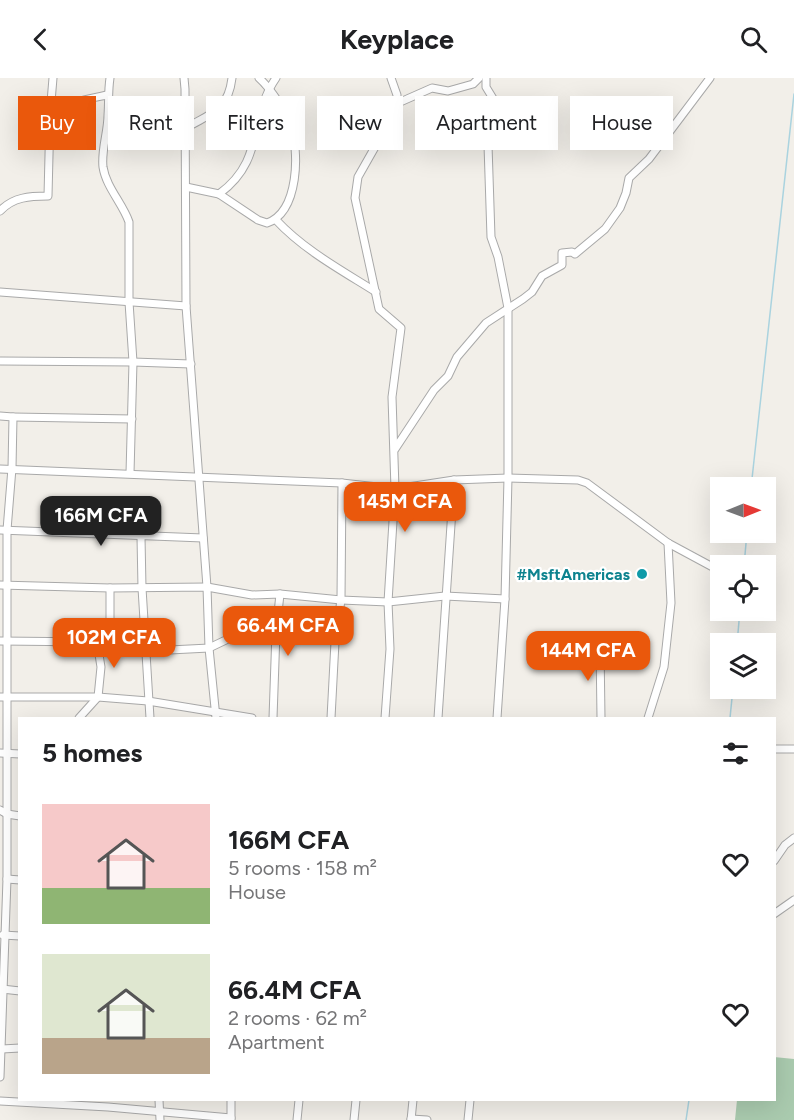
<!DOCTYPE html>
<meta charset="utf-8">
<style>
body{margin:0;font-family:Figtree,sans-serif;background:#f6f6f6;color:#202124;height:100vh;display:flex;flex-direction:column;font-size:22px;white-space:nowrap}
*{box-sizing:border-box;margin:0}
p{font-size:20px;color:#757577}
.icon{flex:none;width:33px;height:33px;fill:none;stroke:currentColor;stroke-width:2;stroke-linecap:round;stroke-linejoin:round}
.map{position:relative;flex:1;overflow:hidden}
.details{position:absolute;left:18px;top:639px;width:758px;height:384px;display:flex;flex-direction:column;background:#fff;border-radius:0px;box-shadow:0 6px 24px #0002}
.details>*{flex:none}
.top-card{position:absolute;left:18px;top:18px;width:759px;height:54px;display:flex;gap:12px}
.needle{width:39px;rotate:89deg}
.controls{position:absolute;left:710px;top:399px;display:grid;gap:12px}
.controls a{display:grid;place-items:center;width:66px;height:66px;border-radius:0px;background:#fff;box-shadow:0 6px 24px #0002;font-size:30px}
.price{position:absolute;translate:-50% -51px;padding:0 14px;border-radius:12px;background:#ea580c;color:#fff;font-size:20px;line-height:39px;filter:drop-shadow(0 2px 3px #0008)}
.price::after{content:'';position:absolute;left:50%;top:36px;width:18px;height:14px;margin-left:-9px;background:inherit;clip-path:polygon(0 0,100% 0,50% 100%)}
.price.active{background:#222;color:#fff}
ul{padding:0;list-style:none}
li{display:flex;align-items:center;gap:18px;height:150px;padding:0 24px}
li span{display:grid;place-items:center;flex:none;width:168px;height:120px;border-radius:0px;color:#555}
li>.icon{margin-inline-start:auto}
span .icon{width:72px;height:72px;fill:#fffc;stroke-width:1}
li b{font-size:26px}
h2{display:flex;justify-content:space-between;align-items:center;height:72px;padding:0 24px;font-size:26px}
.pill{padding:0 21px;border-radius:0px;background:#fff;box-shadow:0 6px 24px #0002;font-size:21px;line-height:54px}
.pill.active{background:#ea580c;color:#fff}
header{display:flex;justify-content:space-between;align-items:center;height:78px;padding:0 24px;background:#fff;font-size:27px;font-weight:700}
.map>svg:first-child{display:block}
.cemetery{fill:#aacbaf}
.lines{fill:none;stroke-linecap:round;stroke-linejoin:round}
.stream{stroke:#aad3df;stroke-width:1.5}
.minor-casing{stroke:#a9a9a9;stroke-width:9}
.minor{stroke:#fff;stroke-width:7}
.culture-dot{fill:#0f9aa8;stroke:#fff;stroke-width:2}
.labels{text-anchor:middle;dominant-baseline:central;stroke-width:4.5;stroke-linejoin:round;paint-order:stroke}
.culture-label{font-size:16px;font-weight:bold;fill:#0d838f;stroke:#fff;text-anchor:end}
</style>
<header><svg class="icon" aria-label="back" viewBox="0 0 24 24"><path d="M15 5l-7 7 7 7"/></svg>Keyplace<svg class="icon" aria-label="search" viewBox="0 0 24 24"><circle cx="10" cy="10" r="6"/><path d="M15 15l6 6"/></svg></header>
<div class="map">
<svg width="794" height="1042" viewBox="0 0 794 1042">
<rect width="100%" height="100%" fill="#f2efe9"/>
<polygon class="cemetery" points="774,979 794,981 794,1042 735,1042 737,1022 774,1022"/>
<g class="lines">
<g class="stream">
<polyline points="751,410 794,16"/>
<polyline points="744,488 747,454"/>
<polyline points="737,566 740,532"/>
<polyline points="730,640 733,610"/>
<polyline points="686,1042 689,1022"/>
</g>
<g class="minor-casing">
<g id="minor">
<path d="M110 0C108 13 109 24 108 37 108 54 101 72 103 89 106 109 123 126 129 144V224L133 284 130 395"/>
<polyline points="184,0 185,11 186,228 207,509 209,570 216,640"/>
<polyline points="486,0 486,9 497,27 498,34 488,67 491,159 498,179 508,230 508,400 505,521 497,640"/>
<polyline points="398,25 432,10 448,13 473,6 479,0"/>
<path d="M52 44C62 24 87 21 107 17"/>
<path d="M186 50C211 35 228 33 232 0"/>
<path d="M186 109 219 116C266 82 248 40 276 0"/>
<path d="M219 116 258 142 267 145C299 134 300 73 290 46 285 32 270 10 259 0"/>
<path d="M0 133C13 119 30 118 48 118L50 36 53 0"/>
<path d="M276 142C304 172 341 192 376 214"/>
<polyline points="0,214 186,228"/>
<polyline points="0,283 133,284 191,286"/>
<polyline points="0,338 13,339 12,390 7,452 7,801 0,999"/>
<polyline points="13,339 132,341"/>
<polyline points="395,371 434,312 448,298 457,279 486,245 523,221 532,214 542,198 562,187 562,175 572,174 575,176 605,151 620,130 626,115 629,100 649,81 710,0"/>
<polyline points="0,391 342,405 395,411 454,402 508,400 578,402 587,405 668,465 720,493"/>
<polyline points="0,452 203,460"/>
<polyline points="141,459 142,510 150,640"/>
<polyline points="0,507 110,510 207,509 252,517 280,516 341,522 388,524 445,518 505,521"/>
<polyline points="0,563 97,564 145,568 150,573 209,570 230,560 276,554"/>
<polyline points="110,565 110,510"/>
<polyline points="600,568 601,640"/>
<polyline points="0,619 98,619 148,623 252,640"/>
<polyline points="79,640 98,619 101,589 97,564"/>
<polyline points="273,640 276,554 280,516"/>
<polyline points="331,640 335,564 341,522 342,405"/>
<polyline points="385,640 390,571 388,524 395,411 392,319 401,250 379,231 355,120 358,99 396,32 397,17 391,0"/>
<polyline points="438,640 454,402"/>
<polyline points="648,640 664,589 671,525 668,465"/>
<polyline points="774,671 794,671"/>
<polyline points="0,675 20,676"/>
<polyline points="0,732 7,736 20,738"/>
<polyline points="774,783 785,767 794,760"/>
<polyline points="7,801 20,802"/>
<polyline points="774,836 794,822"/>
<polyline points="3,857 20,858"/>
<polyline points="2,911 20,913"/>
<polyline points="2,971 20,970"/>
<polyline points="159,1022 160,1042"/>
<polyline points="231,1022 231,1042"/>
<polyline points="0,1023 108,1029 231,1040"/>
<polyline points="411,1041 427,1042"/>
<polyline points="297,1042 299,1022"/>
<polyline points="354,1042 356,1022"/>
<polyline points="411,1042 413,1022"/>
<polyline points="468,1042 470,1022"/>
</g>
</g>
<use href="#minor" class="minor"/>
</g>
<circle class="culture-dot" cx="642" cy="496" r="6"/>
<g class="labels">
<g class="culture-label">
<text x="630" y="496">#MsftAmericas</text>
</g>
</g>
</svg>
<div class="controls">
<a><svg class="needle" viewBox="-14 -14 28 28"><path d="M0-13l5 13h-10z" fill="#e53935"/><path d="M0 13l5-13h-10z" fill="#757577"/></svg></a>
<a><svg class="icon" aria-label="locate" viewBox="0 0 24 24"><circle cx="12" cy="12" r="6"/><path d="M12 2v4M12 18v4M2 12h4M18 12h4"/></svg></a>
<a><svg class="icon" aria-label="layers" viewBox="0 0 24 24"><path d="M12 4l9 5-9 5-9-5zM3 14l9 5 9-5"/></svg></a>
</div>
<b class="price" style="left:405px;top:455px">145M CFA</b>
<b class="price active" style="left:101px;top:469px">166M CFA</b>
<b class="price" style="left:288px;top:579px">66.4M CFA</b>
<b class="price" style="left:114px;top:591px">102M CFA</b>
<b class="price" style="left:588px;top:604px">144M CFA</b>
<div class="top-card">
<a class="pill active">Buy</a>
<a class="pill">Rent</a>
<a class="pill">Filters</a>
<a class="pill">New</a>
<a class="pill">Apartment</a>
<a class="pill">House</a>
</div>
<section class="details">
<h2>5 homes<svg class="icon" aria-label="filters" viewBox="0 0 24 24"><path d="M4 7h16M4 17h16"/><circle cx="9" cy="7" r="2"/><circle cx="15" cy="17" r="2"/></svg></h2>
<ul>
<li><span style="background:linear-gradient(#f6c9c9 70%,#8fb573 0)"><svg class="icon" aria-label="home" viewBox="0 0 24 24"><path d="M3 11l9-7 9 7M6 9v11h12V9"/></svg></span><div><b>166M CFA</b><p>5 rooms · 158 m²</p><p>House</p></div><svg class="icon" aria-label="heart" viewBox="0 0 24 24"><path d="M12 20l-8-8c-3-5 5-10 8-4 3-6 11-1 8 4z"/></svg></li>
<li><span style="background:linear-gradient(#dfe7d0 70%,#b9a48a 0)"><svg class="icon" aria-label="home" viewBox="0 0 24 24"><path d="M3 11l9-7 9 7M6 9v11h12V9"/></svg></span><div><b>66.4M CFA</b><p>2 rooms · 62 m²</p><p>Apartment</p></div><svg class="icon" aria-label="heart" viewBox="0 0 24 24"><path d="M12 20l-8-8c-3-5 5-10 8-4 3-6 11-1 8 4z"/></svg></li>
</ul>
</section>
</div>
